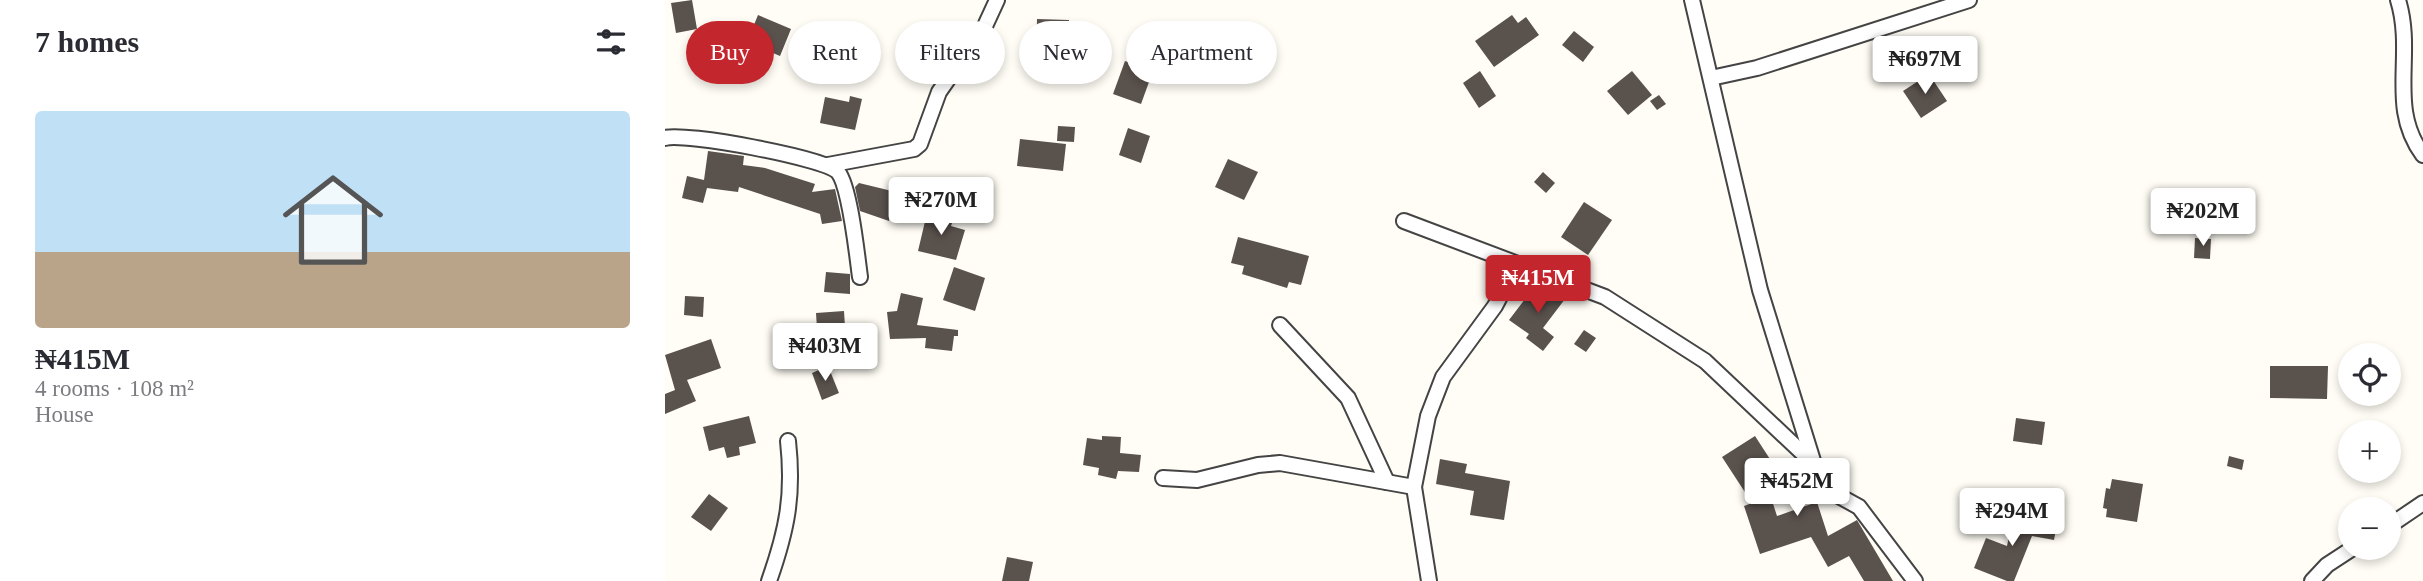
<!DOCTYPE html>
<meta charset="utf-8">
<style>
body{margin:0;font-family:"Times New Roman",serif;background:#f2f2f3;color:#2b2b33;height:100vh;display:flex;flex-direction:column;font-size:26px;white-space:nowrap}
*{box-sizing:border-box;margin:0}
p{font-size:23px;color:#7c7c81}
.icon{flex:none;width:38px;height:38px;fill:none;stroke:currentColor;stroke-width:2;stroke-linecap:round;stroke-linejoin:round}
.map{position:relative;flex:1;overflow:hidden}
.side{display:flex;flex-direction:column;background:#fff;width:665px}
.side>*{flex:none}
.guide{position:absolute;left:21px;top:21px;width:665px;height:63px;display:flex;gap:14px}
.tools{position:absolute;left:1673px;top:343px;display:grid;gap:14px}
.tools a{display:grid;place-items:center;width:63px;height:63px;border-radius:50%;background:#fff;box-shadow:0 4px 10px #0003;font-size:35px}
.price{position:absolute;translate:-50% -60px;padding:0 16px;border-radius:7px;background:#fff;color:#222;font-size:23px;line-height:46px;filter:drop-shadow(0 2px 4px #0008)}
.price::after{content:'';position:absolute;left:50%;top:42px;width:21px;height:16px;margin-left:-10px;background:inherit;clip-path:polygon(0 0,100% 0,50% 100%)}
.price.on{background:#c4262e;color:#fff}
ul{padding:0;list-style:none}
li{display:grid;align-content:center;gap:14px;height:371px;padding:0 35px}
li+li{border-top:2px solid #e1e1e2}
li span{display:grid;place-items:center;height:217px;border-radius:7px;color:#555}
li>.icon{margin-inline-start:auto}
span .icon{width:126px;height:126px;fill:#fffc;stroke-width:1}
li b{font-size:30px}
h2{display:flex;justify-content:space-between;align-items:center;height:84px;padding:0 35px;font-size:30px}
.chip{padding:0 24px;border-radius:32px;background:#fff;box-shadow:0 4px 10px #0003;font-size:24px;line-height:63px}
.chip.on{background:#c4262e;color:#fff}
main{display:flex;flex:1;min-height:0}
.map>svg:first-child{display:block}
.building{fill:#5a524d}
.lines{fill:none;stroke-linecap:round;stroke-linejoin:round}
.minor-casing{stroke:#444;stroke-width:18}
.minor{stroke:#fff;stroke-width:14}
</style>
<main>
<section class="side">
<h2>7 homes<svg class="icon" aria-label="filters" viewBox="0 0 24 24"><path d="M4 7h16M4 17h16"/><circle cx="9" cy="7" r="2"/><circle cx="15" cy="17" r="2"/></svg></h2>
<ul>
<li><span style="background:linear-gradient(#bfe0f5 65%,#b9a48a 0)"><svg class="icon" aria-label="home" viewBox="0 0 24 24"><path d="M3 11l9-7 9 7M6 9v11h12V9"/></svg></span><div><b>₦415M</b><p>4 rooms · 108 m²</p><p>House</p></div></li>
</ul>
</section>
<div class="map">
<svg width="1758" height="581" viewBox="0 0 1758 581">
<rect width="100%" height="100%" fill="#fffdf5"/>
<g class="building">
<polygon points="27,0 32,29 11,33 6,3"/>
<polygon points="93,15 126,29 115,56 82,42"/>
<polygon points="847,15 853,23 861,17 874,35 829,67 810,41"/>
<polygon points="372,19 404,20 403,72 371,71"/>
<polygon points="909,31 929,47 918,62 897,45"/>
<polygon points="460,61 488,71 476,104 448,94"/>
<polygon points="815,71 831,96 814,108 798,83"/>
<polygon points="967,71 987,95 963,115 942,91"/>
<polygon points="1264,74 1282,101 1256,118 1238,91"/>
<polygon points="994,95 1001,104 992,110 985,101"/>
<polygon points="185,96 197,99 190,130 155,123 160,97 184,102"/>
<polygon points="393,126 410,127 409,142 392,141"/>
<polygon points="463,128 485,136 476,163 454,155"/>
<polygon points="355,139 401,144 398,171 352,166"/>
<polygon points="43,151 79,156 78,165 100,168 150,184 147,192 170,189 177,221 157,224 155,214 74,187 73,192 42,188 38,203 17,198 22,176 39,180"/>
<polygon points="563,159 593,172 579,200 550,187"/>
<polygon points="878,172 890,183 881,193 869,182"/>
<polygon points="194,183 231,192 224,221 195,211 190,187"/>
<polygon points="919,202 947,220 923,255 896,237"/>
<polygon points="262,213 288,220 286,226 300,230 291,260 253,251"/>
<polygon points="573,237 644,256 636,285 624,282 622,288 577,274 579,266 566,263"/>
<polygon points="1530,238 1546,239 1545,259 1529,258"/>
<polygon points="289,267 320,278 310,311 278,300"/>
<polygon points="161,272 185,274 185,294 159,292"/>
<polygon points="873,282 900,299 878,328 889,337 878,351 861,338 864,334 844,320"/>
<polygon points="236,293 258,298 252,325 293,330 293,336 289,336 287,351 260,348 261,338 225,339 222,312 232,311"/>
<polygon points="20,296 39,297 38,317 19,315"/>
<polygon points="179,311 181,342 153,344 151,313"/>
<polygon points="919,330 931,338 921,352 909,344"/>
<polygon points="46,339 56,368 22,380 31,401 0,414 0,394 10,390 0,355"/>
<polygon points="163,366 174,393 157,400 147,373"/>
<polygon points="1605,366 1663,366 1662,399 1605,398"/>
<polygon points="84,416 91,443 74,447 75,455 62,458 59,447 44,451 38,427"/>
<polygon points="1351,418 1380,422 1377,445 1348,441"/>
<polygon points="437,436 456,437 455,453 476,455 474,472 453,471 451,479 433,475 434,468 418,465 422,438 437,440"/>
<polygon points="1090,436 1114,473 1101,482 1112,516 1152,502 1163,536 1192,520 1228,581 1199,581 1184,556 1163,567 1146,537 1095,554 1079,506 1087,503 1057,457"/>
<polygon points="1564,456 1579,460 1577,470 1562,466"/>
<polygon points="775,459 802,464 800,473 845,481 839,520 805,515 809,491 771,484"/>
<polygon points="1447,479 1478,484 1472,522 1441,517 1442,509 1438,508 1441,488 1445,489"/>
<polygon points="44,494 63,508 46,531 26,517"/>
<polygon points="1348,516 1392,524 1389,540 1367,536 1349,581 1342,581 1309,568 1321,538 1342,546"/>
<polygon points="342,557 368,562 364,581 337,581"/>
</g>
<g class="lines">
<g class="minor-casing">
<g id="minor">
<polyline points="1027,0 1095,290 1149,464 1163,490 1194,507 1250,581"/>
<path d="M1733 0C1750 55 1722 107 1758 155"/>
<polyline points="1046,78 1092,68 1304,0"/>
<path d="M0 138C19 132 160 158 173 172 185 187 192 255 195 277"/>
<polyline points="163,165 249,149 255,144 274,92 320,26 332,0"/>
<polyline points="739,221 940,297 1040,361 1148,463"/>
<polyline points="615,325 683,398 722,482"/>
<polyline points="498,478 532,480 593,465 615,463 749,487"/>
<polyline points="1724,526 1758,503"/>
<path d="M104 581C122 530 129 495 123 441"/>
<polyline points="764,581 749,487 763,416 778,377 830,306 852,264"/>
<polyline points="1647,581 1662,565 1688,548"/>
</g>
</g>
<use href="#minor" class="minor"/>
</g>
</svg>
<div class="tools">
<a><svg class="icon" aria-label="locate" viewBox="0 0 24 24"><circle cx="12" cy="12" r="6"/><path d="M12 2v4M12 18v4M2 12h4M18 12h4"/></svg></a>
<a>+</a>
<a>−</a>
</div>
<b class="price" style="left:1260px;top:96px">₦697M</b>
<b class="price" style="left:276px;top:237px">₦270M</b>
<b class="price" style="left:1538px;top:248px">₦202M</b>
<b class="price on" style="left:873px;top:315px">₦415M</b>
<b class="price" style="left:160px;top:383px">₦403M</b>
<b class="price" style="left:1132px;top:518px">₦452M</b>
<b class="price" style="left:1347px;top:548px">₦294M</b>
<div class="guide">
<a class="chip on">Buy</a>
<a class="chip">Rent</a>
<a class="chip">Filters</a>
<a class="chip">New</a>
<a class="chip">Apartment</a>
</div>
</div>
</main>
